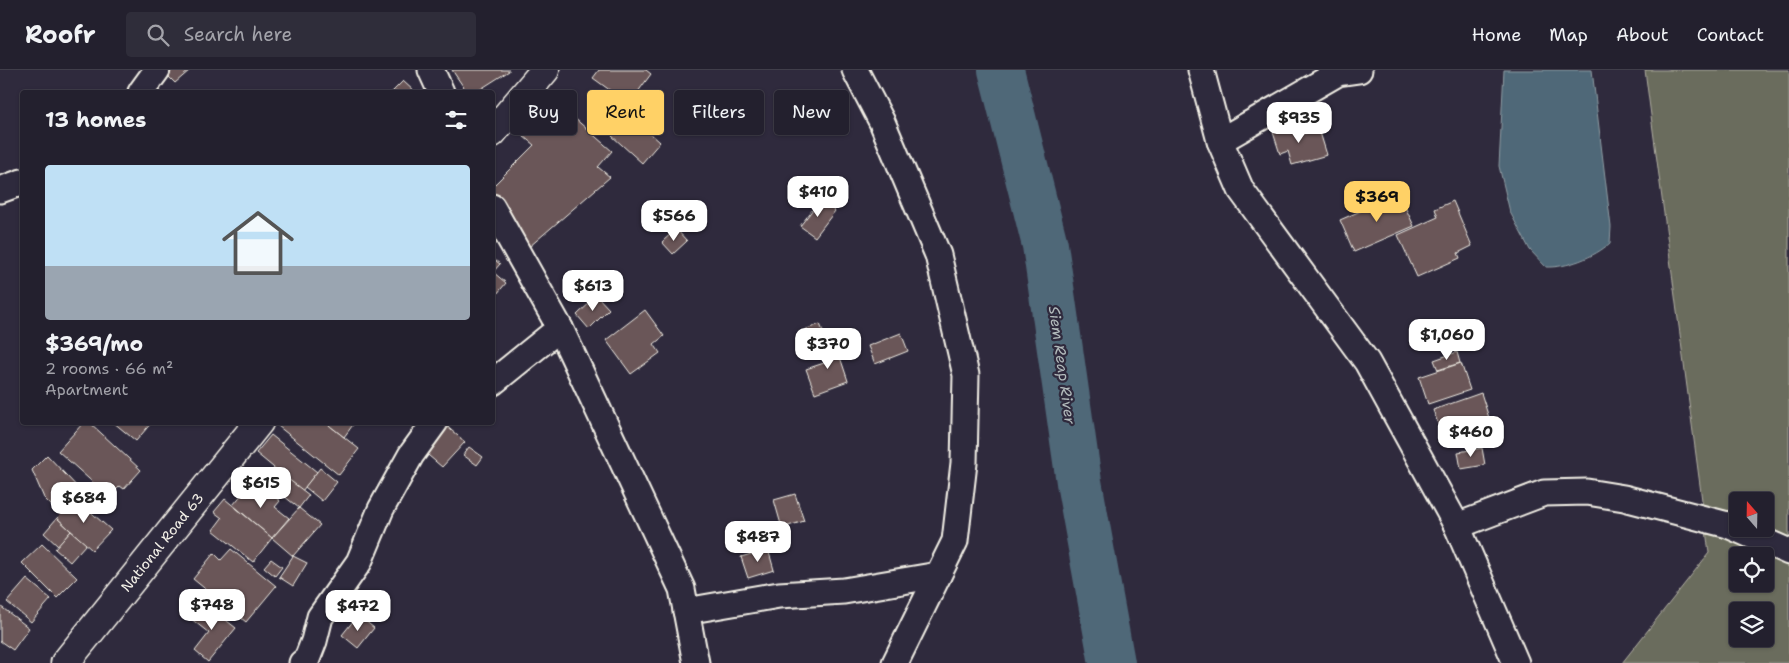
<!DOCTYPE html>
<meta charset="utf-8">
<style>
body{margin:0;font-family:"Shantell Sans",sans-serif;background:#2f2d3a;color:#f1f3f6;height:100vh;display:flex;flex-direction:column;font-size:19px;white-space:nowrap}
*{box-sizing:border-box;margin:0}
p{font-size:16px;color:#a3a3aa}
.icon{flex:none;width:28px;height:28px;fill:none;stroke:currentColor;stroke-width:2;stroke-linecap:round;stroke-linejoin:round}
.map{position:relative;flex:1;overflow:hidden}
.sheet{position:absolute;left:20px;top:20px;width:475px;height:335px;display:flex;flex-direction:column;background:#23202e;border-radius:5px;box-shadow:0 1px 4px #0004,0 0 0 1px #403e4a}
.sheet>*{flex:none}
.top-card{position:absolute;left:510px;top:20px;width:475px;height:45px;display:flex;gap:10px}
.needle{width:32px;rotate:340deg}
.controls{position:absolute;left:1729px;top:422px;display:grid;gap:10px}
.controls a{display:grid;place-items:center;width:45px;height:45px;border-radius:5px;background:#23202e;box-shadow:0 1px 4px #0004,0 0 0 1px #403e4a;font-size:25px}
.price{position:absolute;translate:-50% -42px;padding:0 11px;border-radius:10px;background:#fff;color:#222;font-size:16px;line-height:32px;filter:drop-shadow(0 1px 2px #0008)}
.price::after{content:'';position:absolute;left:50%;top:30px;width:15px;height:11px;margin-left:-8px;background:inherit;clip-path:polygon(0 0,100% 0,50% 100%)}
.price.selected{background:#ffd166;color:#111}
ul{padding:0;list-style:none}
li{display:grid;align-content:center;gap:10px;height:265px;padding:0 25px}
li+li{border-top:1px solid #403e4a}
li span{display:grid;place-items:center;height:155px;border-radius:5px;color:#555}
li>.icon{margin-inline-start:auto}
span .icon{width:90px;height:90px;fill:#fffc;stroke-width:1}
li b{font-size:21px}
h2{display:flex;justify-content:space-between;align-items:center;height:60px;padding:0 25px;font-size:21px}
.tag{padding:0 18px;border-radius:5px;background:#23202e;box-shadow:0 1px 4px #0004,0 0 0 1px #403e4a;font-size:18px;line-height:45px}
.tag.selected{background:#ffd166;color:#111}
header{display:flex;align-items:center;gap:30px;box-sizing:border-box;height:70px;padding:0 25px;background:#23202e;border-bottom:1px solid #403e4a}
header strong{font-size:24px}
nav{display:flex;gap:28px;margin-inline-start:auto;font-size:18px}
.search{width:350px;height:45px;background:#2f2d3a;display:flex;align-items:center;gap:12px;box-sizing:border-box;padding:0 18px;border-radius:5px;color:#a3a3aa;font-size:19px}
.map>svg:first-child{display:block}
.green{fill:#6b6c5d;stroke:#b0aea2;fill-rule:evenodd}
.water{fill:#4f6878;stroke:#919fa5}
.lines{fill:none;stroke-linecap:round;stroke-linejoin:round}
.river{stroke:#4f6878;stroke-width:46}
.building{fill:#6a5658;stroke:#f4f1e8}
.street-casing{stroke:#f4f1e8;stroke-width:29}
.secondary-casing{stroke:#f4f1e8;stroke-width:31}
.street{stroke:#2f2a3d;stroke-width:25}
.secondary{stroke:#2f2a3d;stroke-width:28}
.labels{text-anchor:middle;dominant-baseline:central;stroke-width:4.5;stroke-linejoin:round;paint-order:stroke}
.street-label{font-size:14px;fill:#f4f1e8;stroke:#2f2a3d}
.water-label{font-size:15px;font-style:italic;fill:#b2babb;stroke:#2f2a3d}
</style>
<header>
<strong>Roofr</strong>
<div class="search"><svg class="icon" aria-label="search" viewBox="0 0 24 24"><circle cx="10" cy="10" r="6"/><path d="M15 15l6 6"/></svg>Search here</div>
<nav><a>Home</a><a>Map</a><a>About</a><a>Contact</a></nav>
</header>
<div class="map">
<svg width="1789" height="593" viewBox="0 0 1789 593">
<rect width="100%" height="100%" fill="#2f2a3d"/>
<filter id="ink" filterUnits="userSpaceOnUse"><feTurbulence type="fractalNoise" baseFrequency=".02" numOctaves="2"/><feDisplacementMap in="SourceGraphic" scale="10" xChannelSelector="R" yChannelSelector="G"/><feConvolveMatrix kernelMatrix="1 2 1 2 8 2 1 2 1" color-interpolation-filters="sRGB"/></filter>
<g filter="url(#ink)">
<path class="green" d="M1645 0H1789V593H1622L1709 483ZM1738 431H1765V459H1738ZM1738 486H1765V514H1738ZM1738 541H1765V569H1738Z"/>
<path class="water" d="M1504 0H1592L1611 157 1610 173C1595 187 1566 198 1546 197L1530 180 1510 142 1499 96Z"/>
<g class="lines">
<polyline class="river" points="1001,0 1045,175 1079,412 1112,593"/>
</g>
<g class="building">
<polygon points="162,0 190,0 175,13"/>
<polygon points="452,0 509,0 509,1 476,22 467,22"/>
<polygon points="599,0 646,0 651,4 629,34 593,8"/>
<polygon points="403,11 415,22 392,22"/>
<polygon points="549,26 612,81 598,97 610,107 529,177 492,123 492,117 534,75 518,62"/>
<polygon points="631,46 660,72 642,93 612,66"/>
<polygon points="1295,52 1299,65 1319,59 1327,85 1292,95 1288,81 1280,84 1272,59"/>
<polygon points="1399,124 1414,156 1354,182 1340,150"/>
<polygon points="820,130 835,141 815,167 800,156"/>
<polygon points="1453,131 1472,176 1458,183 1460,188 1417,207 1398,165 1438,147 1435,139"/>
<polygon points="676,159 687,171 673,184 662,172"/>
<polygon points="492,188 500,194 493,202 506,213 492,230"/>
<polygon points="597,226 609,239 589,259 577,245"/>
<polygon points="645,240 664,266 654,274 660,283 631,304 606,270"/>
<polygon points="820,254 826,269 805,277 799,262"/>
<polygon points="901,263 908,281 875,294 868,276"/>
<polygon points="835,272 848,311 815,323 806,299 827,292 821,277"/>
<polygon points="1457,282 1460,293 1438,300 1434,290"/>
<polygon points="1461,293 1470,320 1428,334 1419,307"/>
<polygon points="1481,323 1490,351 1443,367 1433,340"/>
<polygon points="84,352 89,352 141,400 124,419 120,416 109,427 58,381"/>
<polygon points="113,352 152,352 136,371"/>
<polygon points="280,352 325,352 359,379 339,405 278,356"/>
<polygon points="325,352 355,352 344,367"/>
<polygon points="444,354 465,372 442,397 422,380"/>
<polygon points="271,365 317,402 302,421 256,383"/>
<polygon points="469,377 483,387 477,395 463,385"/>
<polygon points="1482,378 1485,395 1461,399 1458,382"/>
<polygon points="47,385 83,423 60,444 44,428 32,400"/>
<polygon points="320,398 337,412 322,431 305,417"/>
<polygon points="275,399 309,425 299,438 265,411"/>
<polygon points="254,410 280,431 275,437 289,448 272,468 233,435"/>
<polygon points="795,424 804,451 782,458 774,430"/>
<polygon points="76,429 111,460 92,480 57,448"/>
<polygon points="225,429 272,468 253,492 213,460 222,448 214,442"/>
<polygon points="299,438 320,455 293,486 272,468"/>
<polygon points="57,448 71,461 58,476 44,463"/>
<polygon points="71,461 86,474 70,492 55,479"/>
<polygon points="42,474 77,508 57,528 22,493"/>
<polygon points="231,479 276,516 246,552 193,509 214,483 221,490"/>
<polygon points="768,479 774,500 748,508 741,487"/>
<polygon points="293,486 307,493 293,516 279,507"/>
<polygon points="271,489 282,497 275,506 264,497"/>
<polygon points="27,509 51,529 31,552 7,532"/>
<polygon points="203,532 236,558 208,592 195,581 209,563 190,548"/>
<polygon points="0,536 29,558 13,580 0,571"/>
<polygon points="358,545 374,558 358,578 342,565"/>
</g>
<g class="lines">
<g class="street-casing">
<g id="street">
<polyline points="431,0 441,22"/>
<polyline points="855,0 882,52 938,185 966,305 964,393 955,471 895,593"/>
<polyline points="1201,0 1220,71 1241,120 1367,292 1457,456 1516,593"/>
<polyline points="141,22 157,0"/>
<polyline points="1220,71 1338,3 1359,0"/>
<polyline points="0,120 22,112"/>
<polyline points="492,137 560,258 682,519 696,593"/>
<polyline points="492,313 560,258"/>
<polyline points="1457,456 1544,423 1587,422 1624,428 1728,455 1789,482"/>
<polyline points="686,541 779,525 844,521 938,505"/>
<polyline points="302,593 307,589 314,571 320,547 359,492 381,439 411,385 435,352"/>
</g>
</g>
<g class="secondary-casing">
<g id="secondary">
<polyline points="492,63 545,0"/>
<path id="s1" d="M65 593 259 352"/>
</g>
</g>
<use href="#street" class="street"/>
<use href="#secondary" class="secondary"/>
</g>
</g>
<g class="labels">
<g class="street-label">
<text stroke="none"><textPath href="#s1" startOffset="155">National Road 63</textPath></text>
</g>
<g class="water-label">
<text transform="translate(1062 295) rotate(82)">Siem Reap River</text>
</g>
</g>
</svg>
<div class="controls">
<a><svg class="needle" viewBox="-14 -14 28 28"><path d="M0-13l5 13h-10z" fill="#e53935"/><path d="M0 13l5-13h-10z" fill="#a3a3aa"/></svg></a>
<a><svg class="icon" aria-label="locate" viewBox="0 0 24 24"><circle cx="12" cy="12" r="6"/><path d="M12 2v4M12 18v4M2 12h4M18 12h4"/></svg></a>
<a><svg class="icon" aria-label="layers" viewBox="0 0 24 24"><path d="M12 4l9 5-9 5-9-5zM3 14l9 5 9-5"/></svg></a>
</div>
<b class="price" style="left:1299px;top:74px">$935</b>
<b class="price" style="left:818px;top:148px">$410</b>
<b class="price selected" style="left:1377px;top:153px">$369</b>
<b class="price" style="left:674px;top:172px">$566</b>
<b class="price" style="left:593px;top:242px">$613</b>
<b class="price" style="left:1447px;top:291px">$1,060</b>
<b class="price" style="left:828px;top:300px">$370</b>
<b class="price" style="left:1471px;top:388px">$460</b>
<b class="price" style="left:261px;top:439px">$615</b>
<b class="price" style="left:84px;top:454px">$684</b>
<b class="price" style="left:758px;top:493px">$487</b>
<b class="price" style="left:212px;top:561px">$748</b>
<b class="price" style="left:358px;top:562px">$472</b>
<div class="top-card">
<a class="tag">Buy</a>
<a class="tag selected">Rent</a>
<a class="tag">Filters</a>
<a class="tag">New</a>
</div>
<section class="sheet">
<h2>13 homes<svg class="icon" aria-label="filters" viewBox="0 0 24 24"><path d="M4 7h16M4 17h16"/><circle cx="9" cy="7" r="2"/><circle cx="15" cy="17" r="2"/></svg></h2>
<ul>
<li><span style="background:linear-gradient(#bfe0f5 65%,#9aa5b1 0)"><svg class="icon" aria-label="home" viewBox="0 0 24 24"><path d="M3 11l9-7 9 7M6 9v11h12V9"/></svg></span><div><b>$369/mo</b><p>2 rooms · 66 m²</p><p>Apartment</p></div></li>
</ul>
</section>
</div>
